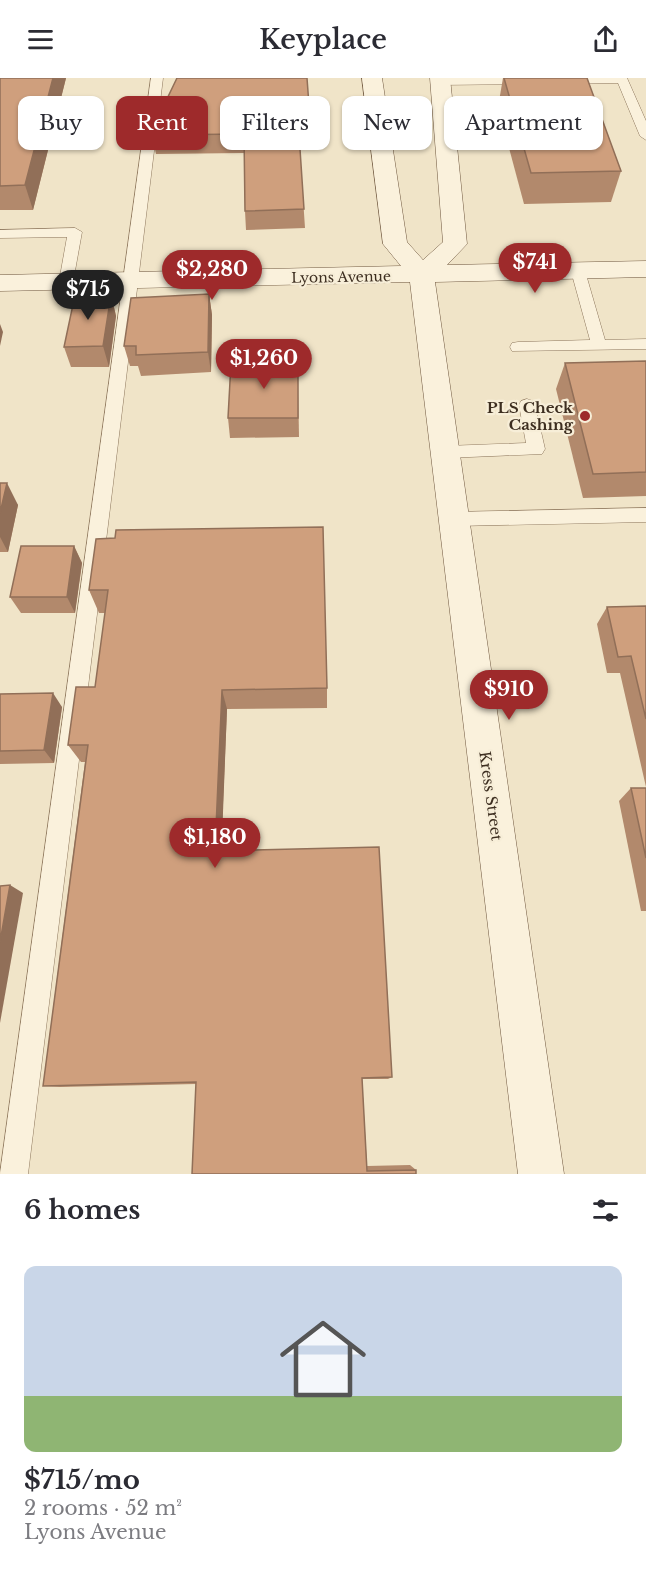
<!DOCTYPE html>
<meta charset="utf-8">
<style>
body{margin:0;font-family:"Libre Baskerville",serif;background:#f2f2f3;color:#2b2b33;height:100vh;display:flex;flex-direction:column;font-size:22px;white-space:nowrap}
*{box-sizing:border-box;margin:0}
p{font-size:20px;color:#7c7c81}
.icon{flex:none;width:33px;height:33px;fill:none;stroke:currentColor;stroke-width:2;stroke-linecap:round;stroke-linejoin:round}
.map{position:relative;height:1096px;overflow:hidden}
.details{display:flex;flex-direction:column;background:#fff;flex:1}
.details>*{flex:none}
.banner{position:absolute;left:18px;top:18px;width:610px;height:54px;display:flex;gap:12px}
.price{position:absolute;translate:-50% -51px;padding:0 14px;border-radius:21px;background:#9e2a2b;color:#fff;font-size:20px;line-height:39px;filter:drop-shadow(0 2px 3px #0008)}
.price::after{content:'';position:absolute;left:50%;top:36px;width:18px;height:14px;margin-left:-9px;background:inherit;clip-path:polygon(0 0,100% 0,50% 100%)}
.price.current{background:#222;color:#fff}
ul{padding:0;list-style:none}
li{display:grid;align-content:center;gap:12px;height:318px;padding:0 24px}
li+li{border-top:2px solid #e1e1e2}
li span{display:grid;place-items:center;height:186px;border-radius:12px;color:#555}
li>.icon{margin-inline-start:auto}
span .icon{width:108px;height:108px;fill:#fffc;stroke-width:1}
li b{font-size:26px}
h2{display:flex;justify-content:space-between;align-items:center;height:72px;padding:0 24px;font-size:26px}
.chip{padding:0 21px;border-radius:12px;background:#fff;box-shadow:0 2px 4px #0004;font-size:21px;line-height:54px}
.chip.current{background:#9e2a2b;color:#fff}
header{display:flex;justify-content:space-between;align-items:center;height:78px;padding:0 24px;background:#fff;font-size:27px;font-weight:600}
.map>svg:first-child{display:block}
.lines{fill:none;stroke-linecap:round;stroke-linejoin:round}
.lane-casing{stroke:#8d765c;stroke-width:1}
.secondary-casing{stroke:#6f573f;stroke-width:1}
.lane{fill:#faf1dc;fill-rule:evenodd}
.secondary{fill:#faf1dc;fill-rule:evenodd}
.wall{fill:#b2896c}
.shaded-wall{fill:#916f58}
.building{fill:#cf9f7d;stroke:#916f58;stroke-width:1.5}
.poi-dot{fill:#9e2a2b;stroke:#f7eed8;stroke-width:2}
.labels{text-anchor:middle;dominant-baseline:central;stroke-width:4.5;stroke-linejoin:round;paint-order:stroke}
.far-street-label{font-size:14px;fill:#3d2e20;stroke:#f7eed8}
.poi-label{font-size:15px;font-weight:bold;fill:#3d2e20;stroke:#f7eed8;text-anchor:end}
.street-label{font-size:15px;fill:#3d2e20;stroke:#f7eed8}
</style>
<header><svg class="icon" aria-label="menu" viewBox="0 0 24 24"><path d="M4 6h16M4 12h16M4 18h16"/></svg>Keyplace<svg class="icon" aria-label="share" viewBox="0 0 24 24"><path d="M12 15V3M7 8l5-5 5 5M5 13v7h14v-7"/></svg></header>
<div class="map">
<svg width="646" height="1096" viewBox="0 0 646 1096">
<rect width="100%" height="100%" fill="#f0e4c8"/>
<g class="lines">
<g class="lane-casing">
<g id="lane">
<polygon points="151,0 163,0 28,1096 0,1096"/>
<polygon points="440,0 533,0 534,2 528,6 436,7 434,4"/>
<polygon points="556,0 627,0 646,43 646,62 640,58 618,5 561,6 557,5"/>
<polygon points="75,150 82,154 73,204 66,209 59,204 67,159 0,160 0,152"/>
<polygon points="578,188 585,193 605,262 646,261 646,271 512,273 510,269 512,265 518,264 590,262 571,193"/>
<polygon points="527,321 533,323 535,327 545,371 542,376 446,380 440,379 437,374 440,369 446,368 526,365 519,327 521,323"/>
<polygon points="646,430 646,444 455,448 449,446 446,441 449,436 455,434"/>
</g>
</g>
<g class="secondary-casing">
<polygon id="secondary" points="362,0 382,0 407,164 423,182 443,164 430,0 450,0 467,166 447,187 646,183 646,199 435,204 564,1096 518,1096 410,204 0,213 0,197 401,188 383,166"/>
</g>
<use href="#lane" class="lane"/>
<use href="#secondary" class="secondary"/>
</g>
<g class="wall">
<polygon points="0,0 66,0 33,132 0,132"/>
<polygon points="503,0 587,0 621,93 611,124 524,126 498,29"/>
<polygon points="310,41 311,60 299,60 305,150 246,152 245,133 244,75 156,76 152,57 153,50"/>
<polygon points="209,216 212,237 211,294 141,298 138,288 130,288 124,268"/>
<polygon points="111,217 116,238 109,289 71,289 64,269"/>
<polygon points="646,283 646,418 583,420 556,311 565,285"/>
<polygon points="298,304 299,359 230,360 228,340"/>
<polygon points="0,405 18,427 8,474 0,474"/>
<polygon points="96,461 327,610 327,630 227,631 221,773 392,999 388,1001 362,1001 367,1088 410,1087 416,1092 192,1096 196,1006 60,1009 43,1008 85,684 81,684 68,667 95,609 105,535 99,535 89,512"/>
<polygon points="74,468 82,485 75,535 21,535 10,519"/>
<polygon points="646,528 646,709 620,595 607,595 597,546 607,529"/>
<polygon points="0,616 62,629 54,685 0,686"/>
<polygon points="631,710 646,710 646,833 641,833 619,723"/>
</g>
<g class="shaded-wall">
<polygon points="53,0 66,0 33,132 25,107"/>
<polygon points="209,216 212,237 211,294 208,274"/>
<polygon points="111,217 116,238 109,289 103,268"/>
<polygon points="0,246 3,254 0,268"/>
<polygon points="7,405 18,427 8,474 0,459 0,435"/>
<polygon points="74,468 82,485 75,535 67,519"/>
<polygon points="222,612 227,631 221,786 215,773"/>
<polygon points="53,615 62,629 54,685 44,672"/>
<polygon points="10,807 23,815 0,945 0,864"/>
</g>
<g class="building">
<polygon points="0,0 53,0 25,107 0,108"/>
<polygon points="177,0 307,0 310,41 298,41 304,131 245,133 244,56 152,57 153,50"/>
<polygon points="504,0 587,0 621,93 531,95"/>
<polygon points="209,216 208,274 136,277 136,268 124,268 131,220"/>
<polygon points="75,217 111,217 103,268 64,269"/>
<polygon points="646,283 646,394 593,396 565,285"/>
<polygon points="298,284 298,340 228,340 231,285"/>
<polygon points="0,405 7,405 0,435"/>
<polygon points="323,449 327,610 222,612 215,773 379,769 392,999 362,1000 367,1093 416,1092 416,1096 192,1096 196,1004 43,1008 88,667 68,667 76,609 95,609 108,512 89,512 96,461 115,460 116,452"/>
<polygon points="21,468 74,468 67,519 10,519"/>
<polygon points="646,528 646,641 631,578 618,579 607,529"/>
<polygon points="53,615 44,672 0,673 0,616"/>
<polygon points="631,710 646,710 646,780"/>
<polygon points="10,807 0,864 0,808"/>
</g>
<circle class="poi-dot" cx="585" cy="338" r="6"/>
<g class="labels">
<g class="far-street-label">
<text transform="translate(341 199) rotate(-1)">Lyons Avenue</text>
</g>
<g class="poi-label">
<text x="573" y="329">PLS Check<tspan x="573" dy="17">Cashing</tspan></text>
</g>
<g class="street-label">
<text transform="translate(491 718) rotate(82)">Kress Street</text>
</g>
</g>
</svg>
<b class="price" style="left:535px;top:216px">$741</b>
<b class="price" style="left:212px;top:223px">$2,280</b>
<b class="price current" style="left:88px;top:243px">$715</b>
<b class="price" style="left:264px;top:312px">$1,260</b>
<b class="price" style="left:509px;top:643px">$910</b>
<b class="price" style="left:215px;top:791px">$1,180</b>
<div class="banner">
<a class="chip">Buy</a>
<a class="chip current">Rent</a>
<a class="chip">Filters</a>
<a class="chip">New</a>
<a class="chip">Apartment</a>
</div>
</div>
<section class="details">
<h2>6 homes<svg class="icon" aria-label="filters" viewBox="0 0 24 24"><path d="M4 7h16M4 17h16"/><circle cx="9" cy="7" r="2"/><circle cx="15" cy="17" r="2"/></svg></h2>
<ul>
<li><span style="background:linear-gradient(#c9d6e8 70%,#8fb573 0)"><svg class="icon" aria-label="home" viewBox="0 0 24 24"><path d="M3 11l9-7 9 7M6 9v11h12V9"/></svg></span><div><b>$715/mo</b><p>2 rooms · 52 m²</p><p>Lyons Avenue</p></div></li>
</ul>
</section>
